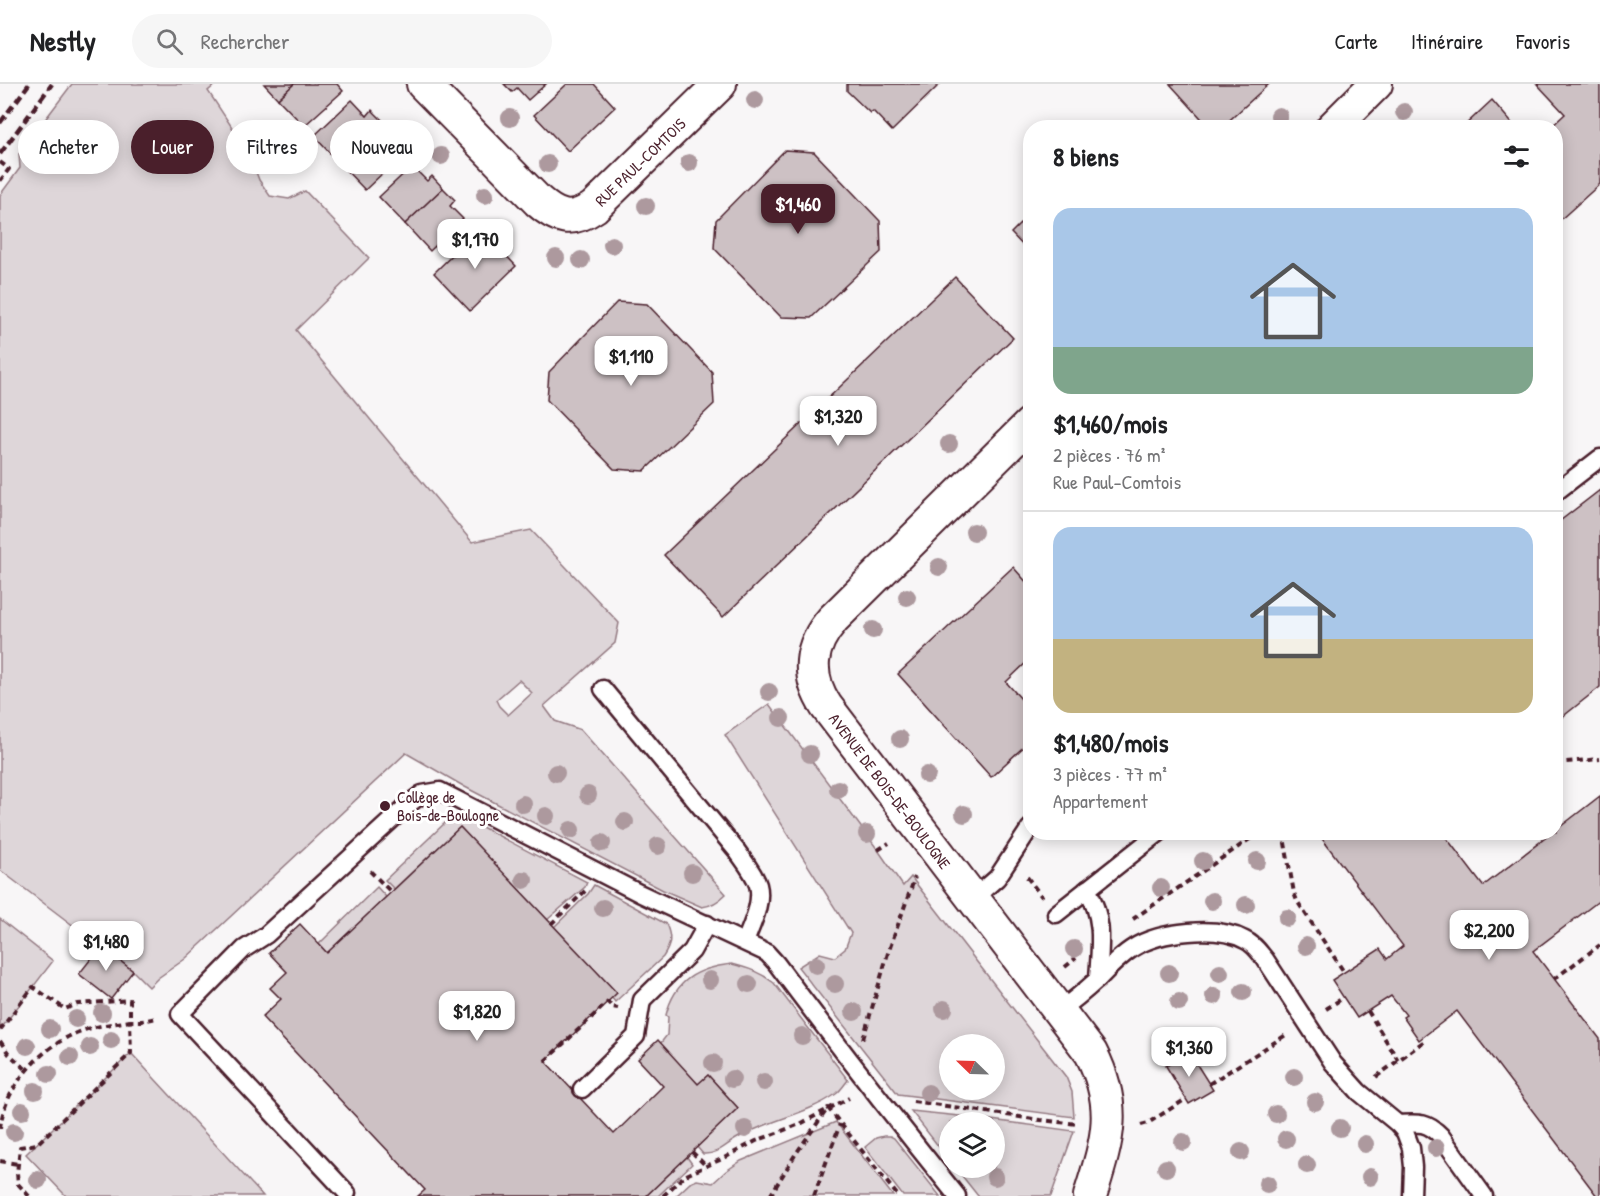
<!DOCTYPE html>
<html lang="fr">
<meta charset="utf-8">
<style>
body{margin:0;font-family:"Patrick Hand",sans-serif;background:#f6f6f6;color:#202124;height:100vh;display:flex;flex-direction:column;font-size:22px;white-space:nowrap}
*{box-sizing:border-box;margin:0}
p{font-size:20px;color:#757577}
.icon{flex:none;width:33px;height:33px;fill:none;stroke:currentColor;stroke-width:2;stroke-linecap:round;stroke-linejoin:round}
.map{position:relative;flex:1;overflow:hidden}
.details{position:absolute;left:1023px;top:36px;width:540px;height:720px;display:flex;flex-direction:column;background:#fff;border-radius:24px;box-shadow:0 3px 15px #0003}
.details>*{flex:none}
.guide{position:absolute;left:18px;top:36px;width:570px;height:54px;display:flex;gap:12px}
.needle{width:39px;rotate:293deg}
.controls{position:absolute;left:939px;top:950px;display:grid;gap:12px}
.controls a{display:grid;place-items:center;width:66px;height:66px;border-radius:50%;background:#fff;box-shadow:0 3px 15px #0003;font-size:30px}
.price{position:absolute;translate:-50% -51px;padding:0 14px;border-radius:12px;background:#fff;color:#222;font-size:20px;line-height:39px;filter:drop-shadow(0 2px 3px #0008)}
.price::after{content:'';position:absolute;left:50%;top:36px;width:18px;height:14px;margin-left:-9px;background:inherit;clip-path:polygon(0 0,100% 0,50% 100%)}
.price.current{background:#4a1f2b;color:#fff}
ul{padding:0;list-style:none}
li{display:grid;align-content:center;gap:12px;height:318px;padding:0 30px}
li+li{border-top:2px solid #e0e0e0}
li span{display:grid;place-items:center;height:186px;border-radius:18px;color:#555}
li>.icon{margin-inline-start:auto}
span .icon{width:108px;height:108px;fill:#fffc;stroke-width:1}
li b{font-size:26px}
h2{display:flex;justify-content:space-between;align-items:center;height:72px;padding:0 30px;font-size:26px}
.chip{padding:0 21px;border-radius:27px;background:#fff;box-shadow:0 3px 15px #0003;font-size:21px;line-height:54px}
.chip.current{background:#4a1f2b;color:#fff}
header{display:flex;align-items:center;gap:36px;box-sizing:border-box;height:84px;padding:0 30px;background:#fff;border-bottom:2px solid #e0e0e0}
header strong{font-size:28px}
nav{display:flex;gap:33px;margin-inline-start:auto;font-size:21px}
.search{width:420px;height:54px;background:#f6f6f6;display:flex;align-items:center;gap:15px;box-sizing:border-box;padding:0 21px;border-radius:33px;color:#757577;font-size:22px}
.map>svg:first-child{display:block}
.green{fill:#ded6d9;stroke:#947a82;stroke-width:1.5;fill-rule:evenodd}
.building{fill:#cdc1c4;stroke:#4a1f2b;stroke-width:1.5}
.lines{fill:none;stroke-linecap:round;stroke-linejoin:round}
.lane-casing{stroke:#4a1f2b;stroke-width:21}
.street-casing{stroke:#4a1f2b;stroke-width:36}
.path{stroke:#4a1f2b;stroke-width:4;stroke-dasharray:6 4.5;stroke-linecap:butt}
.lane{stroke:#fff;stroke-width:16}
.street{stroke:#fff;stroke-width:32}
.rail{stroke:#4a1f2b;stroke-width:4.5;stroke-dasharray:9 4.5;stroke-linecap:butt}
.tree{fill:#ad999e}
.poi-dot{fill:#4a1f2b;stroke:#fff;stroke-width:2}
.labels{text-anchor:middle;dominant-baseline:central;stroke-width:6;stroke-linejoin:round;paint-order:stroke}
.street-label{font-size:16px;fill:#4a1f2b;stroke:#fff}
.poi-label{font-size:16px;fill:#4a1f2b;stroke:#fff;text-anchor:start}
</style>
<header>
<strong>Nestly</strong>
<div class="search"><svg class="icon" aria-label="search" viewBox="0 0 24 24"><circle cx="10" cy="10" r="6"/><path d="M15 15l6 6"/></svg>Rechercher</div>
<nav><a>Carte</a><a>Itinéraire</a><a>Favoris</a></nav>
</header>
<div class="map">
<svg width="1600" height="1112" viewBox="0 0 1600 1112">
<rect width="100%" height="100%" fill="#f8f6f7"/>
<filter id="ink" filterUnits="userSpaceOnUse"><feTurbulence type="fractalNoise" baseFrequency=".0167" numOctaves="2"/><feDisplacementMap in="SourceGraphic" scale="12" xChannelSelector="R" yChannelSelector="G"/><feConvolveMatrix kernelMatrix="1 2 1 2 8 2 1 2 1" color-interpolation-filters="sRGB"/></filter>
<g filter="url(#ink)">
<g class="green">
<path d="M72 0H216L208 7 249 69 259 96 270 112 289 115 305 107 369 174 296 246 472 458 531 446 619 539 615 559 544 622 555 637 581 646 726 810C719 817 712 822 702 823L663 806 465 703 406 669 185 875 158 894 149 903 133 887 0 786V111L20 84 19 70ZM519 596 532 609 508 631 499 622 496 616Z"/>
<path d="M769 620 878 766 903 802 911 793 1066 993 1072 1008 1074 1033 898 1010 798 883 820 869 835 873 845 865 851 849 725 651ZM950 960H994V1005H950Z"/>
<polygon points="459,731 587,798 585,803 547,836 460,743 394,805 385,796 446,738 453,732"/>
<path d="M594 801 666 840C672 853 671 861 663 873L615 918 612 914 616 909 554 843 588 810Z"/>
<polygon points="377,803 386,813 327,869 319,860"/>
<polygon points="0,835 53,877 0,946"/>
<path d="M732 880C748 884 760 888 774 899L848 996C844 1001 841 1006 836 1010 806 1031 767 1036 736 1055 724 1062 717 1071 703 1070L697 1063 738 1024 708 991 698 1000 660 960 667 951 668 933 666 931C675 896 697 884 732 880Z"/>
<polygon points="131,969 263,1112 66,1112 26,1070"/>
<polygon points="911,1027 969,1033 1074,1047 1051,1112 978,1112 955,1083 994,1083 994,1038 950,1038 949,1076"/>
<polygon points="836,1038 893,1112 676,1112 690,1099 697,1096 713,1099 726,1087 741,1077"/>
<polygon points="884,1052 890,1052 894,1054 940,1112 903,1112 865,1063 876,1054"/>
<polygon points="687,1073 692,1080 658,1112 646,1112"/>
</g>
<g class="building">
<polygon points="264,0 294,0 278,15"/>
<polygon points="294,0 337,0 343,7 304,42 278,15"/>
<polygon points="504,0 546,0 528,16 517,4 512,8"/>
<polygon points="567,0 594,0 615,23 568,67 534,31"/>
<polygon points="847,0 940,0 892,47 873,27 870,29 847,7"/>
<polygon points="1170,0 1269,0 1221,44 1210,44"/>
<polygon points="1537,0 1600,0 1600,100 1559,137 1556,133 1556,44 1550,44 1565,30"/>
<polygon points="352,16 367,32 372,26 384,38 339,79 314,52"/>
<polygon points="1492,16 1516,44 1462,44"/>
<polygon points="384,38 396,51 391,56 403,70 365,106 339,79"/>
<polygon points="785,66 814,68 880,137 881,168 811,234 781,233 714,164 716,136"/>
<polygon points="412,82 427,97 432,92 443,104 405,140 379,113"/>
<polygon points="443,104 455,116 450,122 463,135 430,167 405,140"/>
<polygon points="1030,130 1030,169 1011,149"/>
<polygon points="480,144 516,182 470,227 434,189"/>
<polygon points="955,193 1013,254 723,533 664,471"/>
<polygon points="617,218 647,220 712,288 714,320 644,387 614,385 547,316 549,288"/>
<polygon points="1600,406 1600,603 1556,638 1556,440"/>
<polygon points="1013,483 1030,502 1030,575 1006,598 1030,625 1030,657 991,693 898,590"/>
<polygon points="1600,712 1600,816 1533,867 1600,955 1600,1112 1597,1112 1457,927 1419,956 1403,933 1406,931 1391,912 1357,934 1332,896 1380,865 1387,875 1403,862 1317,748 1442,748 1483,802 1553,748 1556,748 1556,746"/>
<polygon points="460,743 617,909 545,977 614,1050 663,1002 638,975 658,956 698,1000 708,991 738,1024 646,1112 418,1112 425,1106 262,933 281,915 270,904 287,888 269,869 300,840 327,869"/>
<polygon points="101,862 133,887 111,915 79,890"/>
<polygon points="1189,968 1213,1006 1189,1020 1166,982"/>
</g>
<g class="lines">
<g class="lane-casing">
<g id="lane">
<polyline points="1556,408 1600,374"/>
<path d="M603 605 737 767C744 777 754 789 758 801 763 819 751 842 745 858"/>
<path d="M1087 805C1105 836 1100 861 1098 895"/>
<polyline points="973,815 997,794 1030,744"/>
<polyline points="1056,830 1160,748"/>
<path d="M1059 927C1073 917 1086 906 1098 895 1109 884 1120 872 1133 864 1160 847 1217 841 1245 856 1254 860 1259 868 1265 875L1333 979 1359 1008 1398 1040 1405 1048 1411 1064 1413 1083 1412 1112"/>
<polyline points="582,1005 636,952 642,916 692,867 707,840"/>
<path d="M1398 1040C1417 1039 1427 1037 1441 1052L1484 1112"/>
<path d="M347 1109 180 930 244 865 266 851 410 719 422 710 440 707 639 809 767 869 776 879C835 958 895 1035 957 1112"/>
</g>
</g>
<g class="street-casing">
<g id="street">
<path d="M423 0 538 117C557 134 571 139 594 123L720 0"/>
<polyline points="1332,44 1376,0"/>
<path d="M1030 340 833 535C809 562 806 591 826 622L1091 969C1119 1024 1107 1057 1090 1112"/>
</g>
</g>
<g class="path">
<polyline points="0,78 9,85 0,97"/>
<polyline points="1556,679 1600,675"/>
<polyline points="1283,748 1294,809 1297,817 1344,888"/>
<polyline points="878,766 889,759"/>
<polyline points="370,787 391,808"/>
<polyline points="1027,793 1042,813"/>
<polyline points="1133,835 1260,748"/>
<polyline points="551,840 585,807"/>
<polyline points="1065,883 1076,874"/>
<polyline points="1554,895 1600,861"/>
<polyline points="1326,925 1343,914"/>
<polyline points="1368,927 1398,976"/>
<path d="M0 946 33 903 65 925 78 920 130 916V937C112 940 93 942 76 949 38 966 5 1003 0 1044"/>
<polyline points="863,955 888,869 915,793"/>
<polyline points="0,957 9,970 27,986"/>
<polyline points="545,977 608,918 612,923 618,924"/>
<polyline points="1376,993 1423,958 1421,955"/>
<polyline points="1209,1000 1286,951"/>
<polyline points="913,1017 1040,1036 1078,1040"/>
<polyline points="1141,1041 1148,1039 1186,1015"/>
<polyline points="692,1068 706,1082"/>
<polyline points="0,1077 18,1080"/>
<polyline points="29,1112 18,1100 17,1089 20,1063 37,1060 131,969 130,937 142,937 157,934"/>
<polyline points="663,1112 684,1092 724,1074 756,1057 800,1040 849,1014"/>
<polyline points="770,1112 795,1071 828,1024 898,1112"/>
<polyline points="814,1112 840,1040"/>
</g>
<use href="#lane" class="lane"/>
<use href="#street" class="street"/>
<g class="rail">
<polyline points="0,39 29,0"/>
<polyline points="0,70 52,0"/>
</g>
</g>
<g class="tree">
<circle cx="755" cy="16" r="9"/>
<circle cx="1404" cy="28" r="9"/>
<circle cx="1279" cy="32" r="9"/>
<circle cx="510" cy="34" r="9"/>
<circle cx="441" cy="72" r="9"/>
<circle cx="689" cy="79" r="9"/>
<circle cx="548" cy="80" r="9"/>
<circle cx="485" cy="111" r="9"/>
<circle cx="646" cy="122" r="9"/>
<circle cx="612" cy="161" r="9"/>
<circle cx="556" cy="174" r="9"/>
<circle cx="581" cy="176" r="9"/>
<circle cx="949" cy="360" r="9"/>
<circle cx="974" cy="448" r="9"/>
<circle cx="939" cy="483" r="9"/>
<circle cx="907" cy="513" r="9"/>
<circle cx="873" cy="546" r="9"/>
<circle cx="769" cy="608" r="9"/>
<circle cx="781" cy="634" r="9"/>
<circle cx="900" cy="655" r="9"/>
<circle cx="810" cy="670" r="9"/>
<circle cx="556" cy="689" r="9"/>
<circle cx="927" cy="691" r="9"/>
<circle cx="838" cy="705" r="9"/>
<circle cx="588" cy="711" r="9"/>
<circle cx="523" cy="720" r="9"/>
<circle cx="964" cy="730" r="9"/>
<circle cx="546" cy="732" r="9"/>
<circle cx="625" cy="738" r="9"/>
<circle cx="571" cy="746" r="9"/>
<circle cx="867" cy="750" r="9"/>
<circle cx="602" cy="759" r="9"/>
<circle cx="658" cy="762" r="9"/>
<circle cx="1203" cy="777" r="9"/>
<circle cx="1257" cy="777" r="9"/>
<circle cx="692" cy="789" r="9"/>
<circle cx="524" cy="796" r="9"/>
<circle cx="1161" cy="804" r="9"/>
<circle cx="1212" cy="817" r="9"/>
<circle cx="1246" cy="821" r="9"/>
<circle cx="603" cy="824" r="9"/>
<circle cx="1287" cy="834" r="9"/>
<circle cx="1306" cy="862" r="9"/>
<circle cx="1074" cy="865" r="9"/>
<circle cx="816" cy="881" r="9"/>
<circle cx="1169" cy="889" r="9"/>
<circle cx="1220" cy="889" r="9"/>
<circle cx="710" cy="896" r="9"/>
<circle cx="749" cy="900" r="9"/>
<circle cx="835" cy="900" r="9"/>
<circle cx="1243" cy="908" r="9"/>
<circle cx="1214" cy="912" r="9"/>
<circle cx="1179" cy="918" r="9"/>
<circle cx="944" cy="925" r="9"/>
<circle cx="854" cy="928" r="9"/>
<circle cx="102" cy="929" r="9"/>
<circle cx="76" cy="935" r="9"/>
<circle cx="50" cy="945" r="9"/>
<circle cx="802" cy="952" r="9"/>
<circle cx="111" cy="956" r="9"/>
<circle cx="27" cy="962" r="9"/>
<circle cx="90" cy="963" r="9"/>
<circle cx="70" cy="973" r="9"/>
<circle cx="713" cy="979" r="9"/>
<circle cx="49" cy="990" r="9"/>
<circle cx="1294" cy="993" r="9"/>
<circle cx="732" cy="995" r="9"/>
<circle cx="764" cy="998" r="9"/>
<circle cx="35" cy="1007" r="9"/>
<circle cx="928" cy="1009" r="9"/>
<circle cx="1315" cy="1018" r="9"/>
<circle cx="22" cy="1027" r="9"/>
<circle cx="1276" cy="1030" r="9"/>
<circle cx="1340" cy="1044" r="9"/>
<circle cx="745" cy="1045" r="9"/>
<circle cx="14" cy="1048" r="9"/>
<circle cx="1286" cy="1055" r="9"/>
<circle cx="1183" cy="1058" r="9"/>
<circle cx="1365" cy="1060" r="9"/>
<circle cx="1436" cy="1064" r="9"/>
<circle cx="1241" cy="1068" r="9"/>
<circle cx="1307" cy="1081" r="9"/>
<circle cx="1166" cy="1084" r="9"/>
<circle cx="995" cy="1093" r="9"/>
<circle cx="1370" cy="1093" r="9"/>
<circle cx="38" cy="1096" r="9"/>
<circle cx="1267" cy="1100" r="9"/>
</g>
</g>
<circle class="poi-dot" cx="385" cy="722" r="6"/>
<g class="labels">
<g class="street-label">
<text transform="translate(640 78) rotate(-44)">RUE PAUL-COMTOIS</text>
<text transform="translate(890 707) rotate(53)">AVENUE DE BOIS-DE-BOULOGNE</text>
</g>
<g class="poi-label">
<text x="397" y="713">Collège de<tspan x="397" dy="18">Bois-de-Boulogne</tspan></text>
</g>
</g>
</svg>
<div class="controls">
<a><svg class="needle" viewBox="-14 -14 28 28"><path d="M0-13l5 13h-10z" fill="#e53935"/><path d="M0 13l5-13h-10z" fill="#757577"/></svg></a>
<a><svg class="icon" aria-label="layers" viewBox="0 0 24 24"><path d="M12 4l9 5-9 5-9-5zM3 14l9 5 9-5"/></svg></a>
</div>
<b class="price current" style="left:798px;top:151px">$1,460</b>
<b class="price" style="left:475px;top:186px">$1,170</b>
<b class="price" style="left:631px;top:303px">$1,110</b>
<b class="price" style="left:838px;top:363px">$1,320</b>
<b class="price" style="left:1489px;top:877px">$2,200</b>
<b class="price" style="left:106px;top:888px">$1,480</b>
<b class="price" style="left:477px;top:958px">$1,820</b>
<b class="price" style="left:1189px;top:994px">$1,360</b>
<div class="guide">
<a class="chip">Acheter</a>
<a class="chip current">Louer</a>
<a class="chip">Filtres</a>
<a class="chip">Nouveau</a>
</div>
<section class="details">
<h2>8 biens<svg class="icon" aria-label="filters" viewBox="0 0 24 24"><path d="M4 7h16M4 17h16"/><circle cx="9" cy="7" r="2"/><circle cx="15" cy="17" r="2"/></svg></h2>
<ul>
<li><span style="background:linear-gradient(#a9c7e8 75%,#7fa58c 0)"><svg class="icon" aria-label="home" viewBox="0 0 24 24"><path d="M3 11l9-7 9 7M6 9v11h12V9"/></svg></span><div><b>$1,460/mois</b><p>2 pièces · 76 m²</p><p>Rue Paul-Comtois</p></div></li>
<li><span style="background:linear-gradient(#a9c7e8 60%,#c2b280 0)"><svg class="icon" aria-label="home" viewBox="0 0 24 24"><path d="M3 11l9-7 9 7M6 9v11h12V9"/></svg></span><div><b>$1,480/mois</b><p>3 pièces · 77 m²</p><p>Appartement</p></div></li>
</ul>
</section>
</div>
